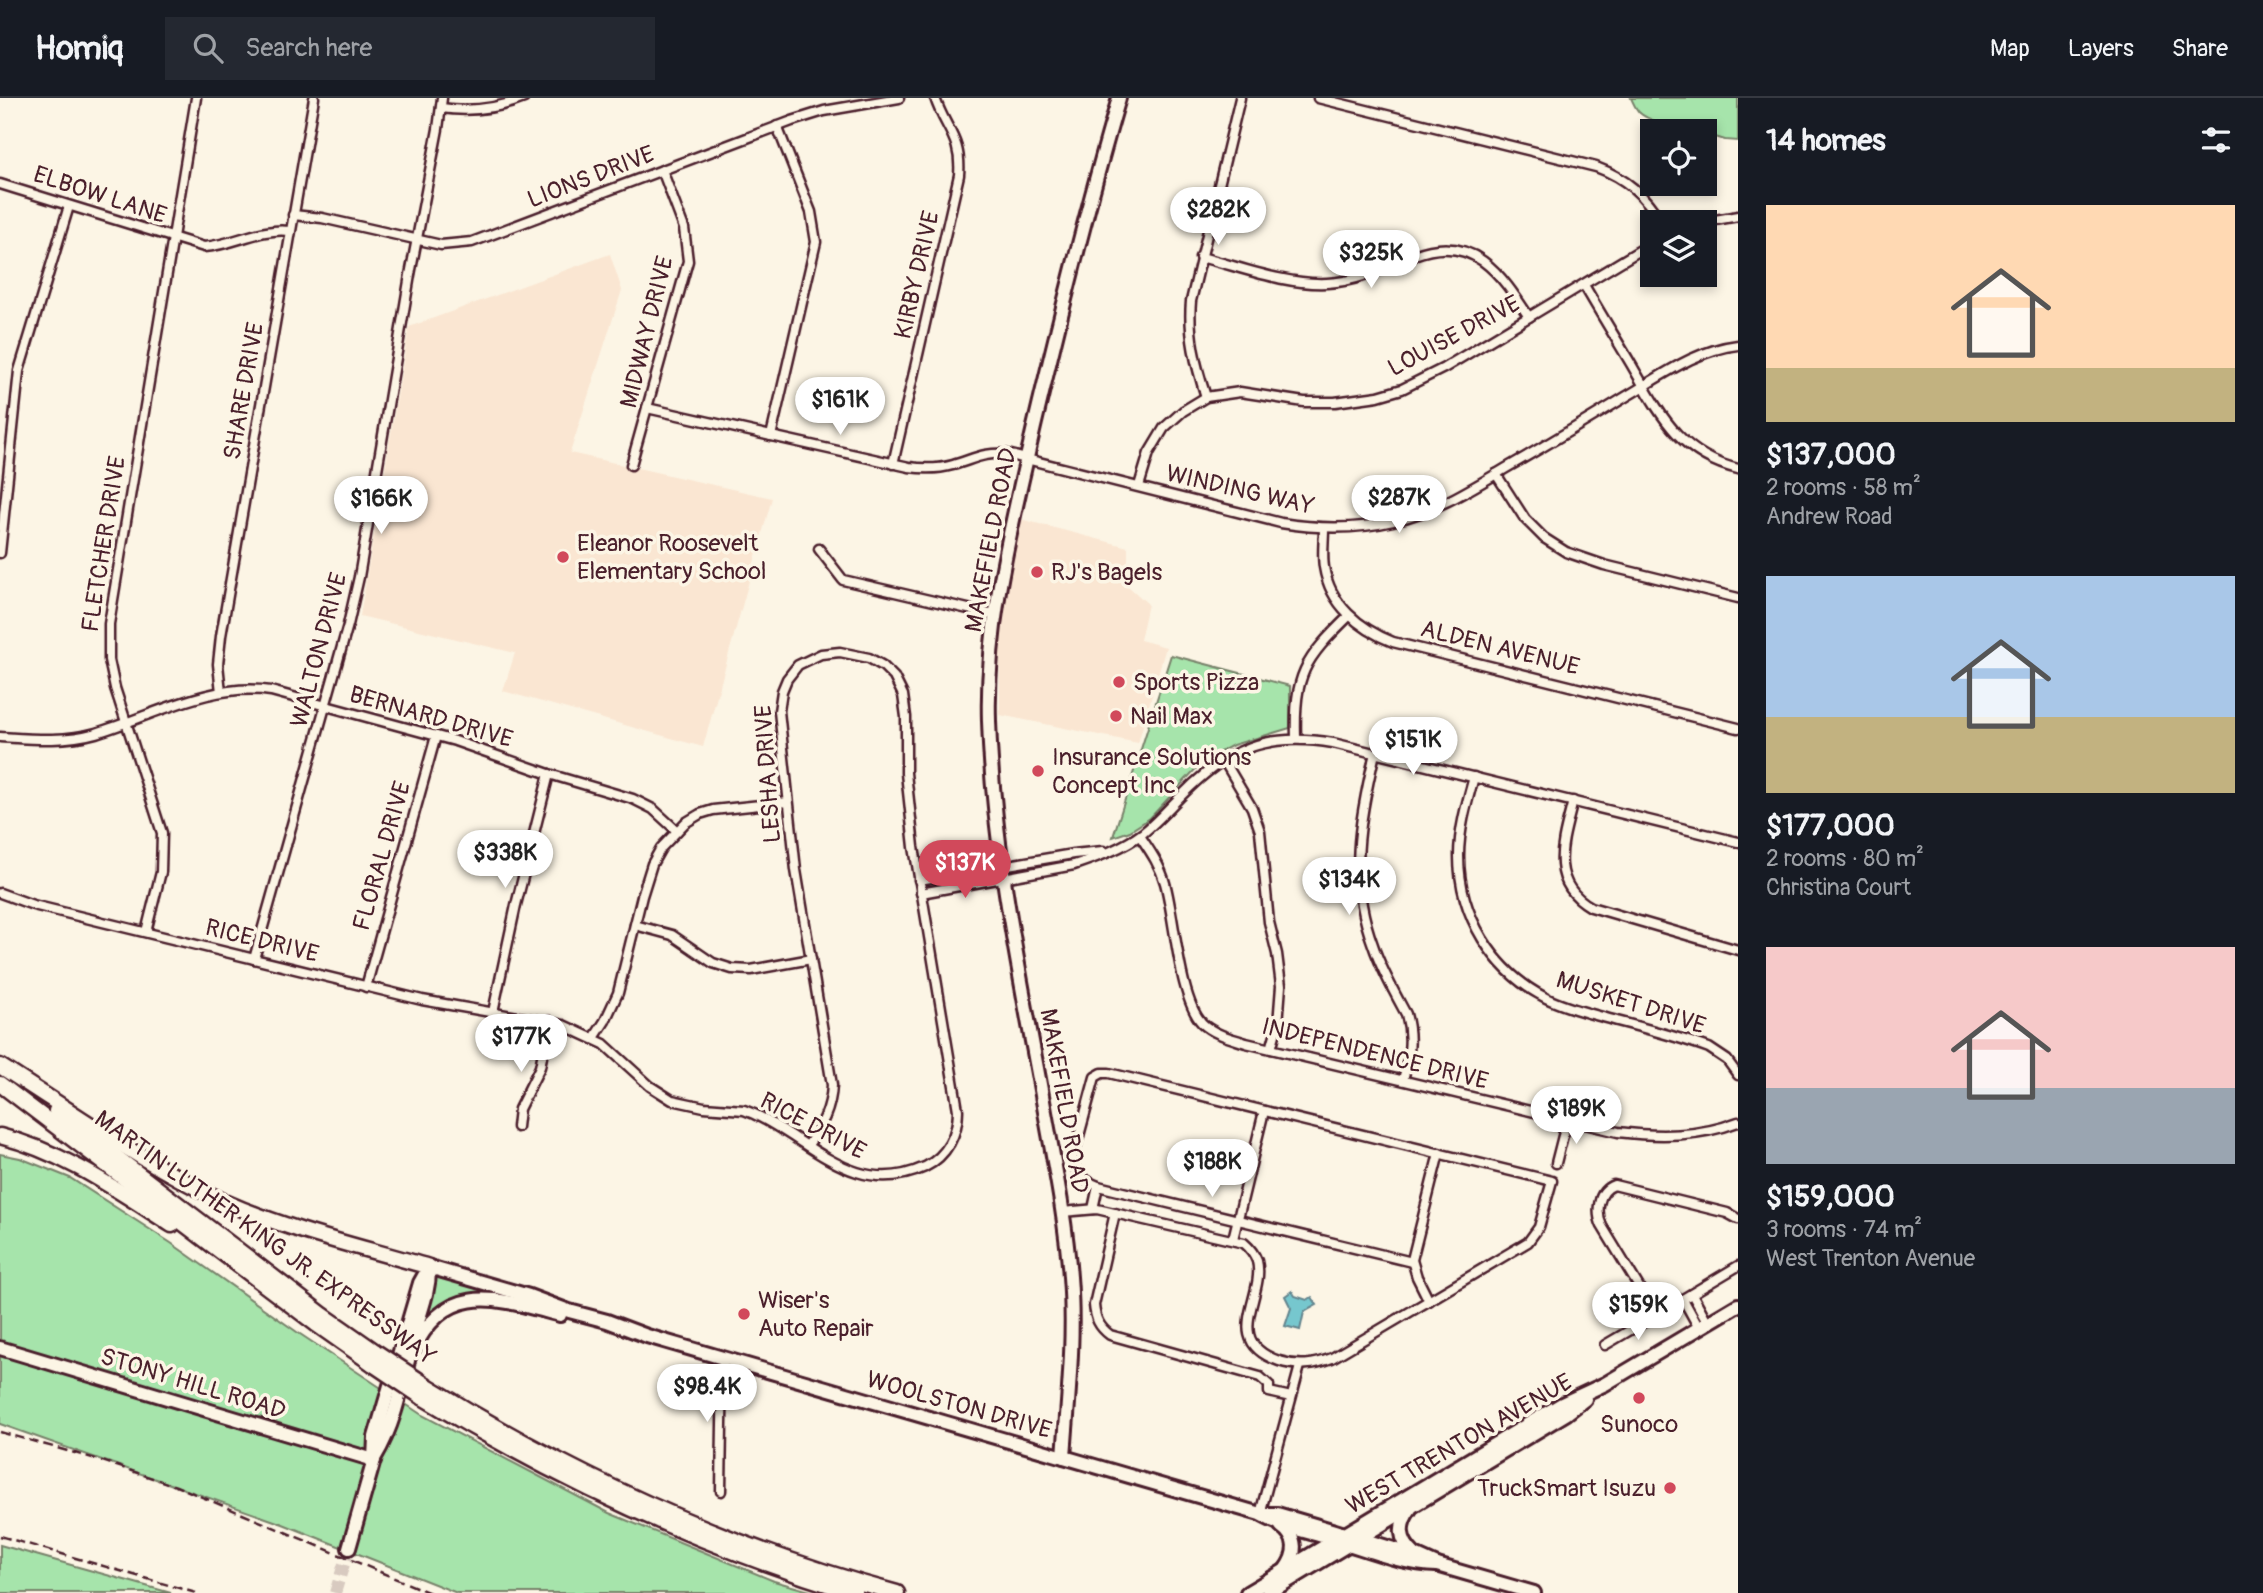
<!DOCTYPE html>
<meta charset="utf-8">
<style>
body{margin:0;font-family:Pangolin,sans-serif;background:#242831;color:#f1f3f6;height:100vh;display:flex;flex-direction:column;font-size:26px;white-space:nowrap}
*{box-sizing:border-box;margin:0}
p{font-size:23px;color:#9ea1a6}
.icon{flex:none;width:38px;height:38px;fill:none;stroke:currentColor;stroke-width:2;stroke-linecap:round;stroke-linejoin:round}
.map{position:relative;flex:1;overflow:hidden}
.side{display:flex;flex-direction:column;background:#171b24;width:525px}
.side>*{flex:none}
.controls{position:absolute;left:1640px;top:21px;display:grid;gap:14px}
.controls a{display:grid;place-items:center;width:77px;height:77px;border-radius:0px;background:#171b24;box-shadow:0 4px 10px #0003;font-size:35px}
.price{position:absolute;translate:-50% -60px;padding:0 16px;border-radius:24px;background:#fff;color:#222;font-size:23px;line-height:46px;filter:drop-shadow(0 2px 4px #0008)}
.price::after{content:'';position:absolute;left:50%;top:42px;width:21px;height:16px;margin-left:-10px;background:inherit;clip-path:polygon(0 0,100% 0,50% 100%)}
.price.selected{background:#d1495b;color:#fff}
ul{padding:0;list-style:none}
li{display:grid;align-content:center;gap:14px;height:371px;padding:0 28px}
li span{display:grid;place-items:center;height:217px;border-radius:0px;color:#555}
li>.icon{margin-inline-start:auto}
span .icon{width:126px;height:126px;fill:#fffc;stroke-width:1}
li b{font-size:30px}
h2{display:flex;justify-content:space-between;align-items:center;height:84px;padding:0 28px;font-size:30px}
header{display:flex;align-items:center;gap:42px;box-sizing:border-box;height:98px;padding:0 35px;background:#171b24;border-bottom:2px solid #363941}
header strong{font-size:33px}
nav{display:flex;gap:38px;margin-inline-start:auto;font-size:24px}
.search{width:490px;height:63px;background:#242831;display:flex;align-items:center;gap:18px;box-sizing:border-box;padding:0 24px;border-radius:0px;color:#9ea1a6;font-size:26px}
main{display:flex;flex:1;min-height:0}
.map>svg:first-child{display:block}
.built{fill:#fae6d2}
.green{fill:#a6e4ab;stroke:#78826b;stroke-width:2}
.water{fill:#76c7ce;stroke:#64848d;stroke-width:2}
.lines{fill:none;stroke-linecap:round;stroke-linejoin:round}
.primary-tunnel{stroke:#d8cac0;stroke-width:12;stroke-dasharray:12 6;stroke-linecap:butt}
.street-casing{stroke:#4a1f2b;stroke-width:13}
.secondary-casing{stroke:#4a1f2b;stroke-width:18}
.primary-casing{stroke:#4a1f2b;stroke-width:18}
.highway-casing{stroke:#4a1f2b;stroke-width:19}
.street{stroke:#fcf5e5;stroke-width:8}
.secondary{stroke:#fcf5e5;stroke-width:12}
.primary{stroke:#fcf5e5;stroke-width:12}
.highway{stroke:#fcf5e5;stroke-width:14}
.rail{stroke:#4a1f2b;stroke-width:2.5;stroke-dasharray:10 5;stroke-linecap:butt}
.highway-bridge-casing{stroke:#4a1f2b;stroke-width:19;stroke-linecap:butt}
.highway-bridge{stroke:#fcf5e5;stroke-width:14}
.poi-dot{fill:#d1495b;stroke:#fcf5e5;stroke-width:2.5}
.labels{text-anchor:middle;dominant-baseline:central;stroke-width:7;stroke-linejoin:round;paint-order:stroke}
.street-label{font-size:24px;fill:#4a1f2b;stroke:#fcf5e5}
.poi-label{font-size:24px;fill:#4a1f2b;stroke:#fcf5e5;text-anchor:start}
</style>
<header>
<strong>Homiq</strong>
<div class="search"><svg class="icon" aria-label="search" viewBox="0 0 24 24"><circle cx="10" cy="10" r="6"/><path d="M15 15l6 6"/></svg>Search here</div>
<nav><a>Map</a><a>Layers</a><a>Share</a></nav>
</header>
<main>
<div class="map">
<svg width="1738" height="1495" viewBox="0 0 1738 1495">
<rect width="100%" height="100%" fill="#fcf5e5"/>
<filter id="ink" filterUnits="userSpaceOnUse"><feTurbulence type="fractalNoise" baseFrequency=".0143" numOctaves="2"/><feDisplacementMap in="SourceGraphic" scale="14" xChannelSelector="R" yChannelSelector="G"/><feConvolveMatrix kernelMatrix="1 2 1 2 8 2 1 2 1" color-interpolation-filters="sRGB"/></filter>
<g filter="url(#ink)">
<g class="built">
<polygon points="610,156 622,192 570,355 772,400 703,649 503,593 515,555 360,518 409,229"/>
<polygon points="1020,421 1128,449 1128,488 1148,506 1140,542 1166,549 1138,645 1000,617 1000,552 1006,486"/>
</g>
<g class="green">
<path d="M1631 0H1738V43L1725 42 1705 36 1704 33C1690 33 1651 25 1640 15 1636 12 1633 4 1631 0Z"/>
<polygon points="1171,557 1290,588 1290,630 1233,647 1203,663 1150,720 1130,733 1113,739"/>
<polygon points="0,1056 20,1060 70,1080 171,1145 297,1234 422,1317 609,1415 774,1483 817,1495 457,1495 283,1426 0,1326"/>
<polygon points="435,1179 443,1180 495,1195 493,1197 429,1221 424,1219"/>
<polygon points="0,1447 171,1495 0,1495"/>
</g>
<polygon class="water" points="1292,1193 1295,1198 1307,1202 1312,1199 1317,1207 1304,1214 1300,1232 1285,1228 1291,1210 1285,1198"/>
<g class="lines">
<polyline class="primary-tunnel" points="335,1495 349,1450"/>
<g class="street-casing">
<g id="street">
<path d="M1318 0 1596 69C1626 80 1645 97 1661 124"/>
<path d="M441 10C469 14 497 11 524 0"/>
<path d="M0 86 204 149C234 147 260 129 290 133"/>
<polyline points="293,117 322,120 441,147 472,144 792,23 824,13 899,0"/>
<polyline points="1704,124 1738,118"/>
<path d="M1200 159C1241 169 1285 187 1327 185 1361 183 1383 170 1414 157 1473 134 1501 176 1529 219"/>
<path d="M1584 187C1599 213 1615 239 1631 266 1659 314 1679 357 1738 371"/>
<path d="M1206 299C1196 268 1188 237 1191 203L1240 0"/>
<path d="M647 310 909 369C923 371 939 371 953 367 974 361 984 354 1007 356L1281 425C1319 431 1355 432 1393 423 1435 414 1471 391 1508 369 1548 346 1588 322 1627 298 1663 277 1696 252 1738 247"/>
<polyline points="771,338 816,144 811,114 777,28"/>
<path d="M893 366 959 77C962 40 945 31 935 0"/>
<polyline points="631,367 688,163 684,130 662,72"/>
<polyline points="1496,376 1525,421 1544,440 1566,454 1604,467 1738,500"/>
<polyline points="1139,388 1149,355 1164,330 1183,313 1206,299 1240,294 1304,304 1335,304 1378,298 1402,291 1444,270 1652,145"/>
<path d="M1324 430C1324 443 1322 457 1324 469 1330 507 1360 531 1393 544L1738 630"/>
<polyline points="819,451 843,482 994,517"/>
<polyline points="0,455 19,273 69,108"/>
<polyline points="221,594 218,566 221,538 314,0"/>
<path d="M0 639C33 641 64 644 96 635 153 618 210 584 271 593L455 643 549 676 633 701 653 711 677 733"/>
<path d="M1296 641C1294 576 1304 562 1349 518"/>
<path d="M1375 655C1359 722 1348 780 1373 847 1381 871 1394 894 1406 916 1413 940 1409 959 1403 982"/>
<polyline points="1223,661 1252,710 1260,733 1269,824 1277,856 1281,888 1278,926 1271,951"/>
<path d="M1474 679C1467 704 1459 731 1459 758 1459 817 1493 873 1546 900 1568 911 1593 916 1617 923 1648 931 1679 939 1709 950L1727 962 1738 977"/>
<path d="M1573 703C1563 743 1547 784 1591 809L1738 852"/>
<path d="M1140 738C1150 753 1160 767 1165 785 1175 820 1179 901 1202 925 1213 936 1231 940 1246 945L1618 1034C1659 1039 1699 1039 1738 1024"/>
<polyline points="919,782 1073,756 1103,753"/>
<path d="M0 795 33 807 422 902 563 927 604 946 650 988 672 1002 704 1009 744 1012 754 1016C812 1043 855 1101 925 1069 947 1058 958 1036 958 1012L914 749 906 675V619L903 597 894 579 883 568 869 560 840 554 821 556 798 567 787 581 782 593 779 613 796 772 832 987C831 1011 822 1028 808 1047"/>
<path d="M921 795 1074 767C1098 759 1123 750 1143 735 1157 724 1169 710 1182 697 1228 650 1267 634 1333 645L1738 744"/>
<polyline points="635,827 672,837 713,865 732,871 751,872 811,861"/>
<polyline points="146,834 161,774 162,735 115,590 109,562 109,526 196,0"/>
<polyline points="254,861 348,527 359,479 410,177 438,31 442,0"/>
<polyline points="366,889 436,638"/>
<polyline points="493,914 516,807 549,676"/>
<polyline points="594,940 605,923 618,895 642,798 652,766 661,750 685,725 700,716 713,712 788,704"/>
<polyline points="517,1029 519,1011 540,969 549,923"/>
<polyline points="1556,1065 1567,1022"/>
<polyline points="1093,1111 1098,1088"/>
<path d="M1062 1114 1097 1111 1244 1145C1250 1150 1254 1155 1257 1163 1266 1198 1220 1243 1279 1263 1298 1269 1314 1267 1332 1260L1528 1144 1539 1129 1552 1083 1109 975H1102L1095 979 1073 1060C1075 1076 1084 1082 1098 1088L1412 1164"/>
<path d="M1115 1115 1094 1207C1095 1220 1099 1229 1110 1237L1260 1279 1269 1287V1294L1291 1299"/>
<path d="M1738 1121 1727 1115 1614 1087C1597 1093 1596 1115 1602 1128L1656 1217 1738 1168"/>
<polyline points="1233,1141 1264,1013"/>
<polyline points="1692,1196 1708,1225"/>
<polyline points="1683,1201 1699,1230"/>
<polyline points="1429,1203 1417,1179 1412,1162 1439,1055"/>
<polyline points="1605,1247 1656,1217"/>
<polyline points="721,1393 723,1259"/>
<polyline points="1260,1416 1300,1268"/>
</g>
</g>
<g class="secondary-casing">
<path id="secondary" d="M1064 1359C1068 1299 1075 1239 1070 1179 1066 1124 1055 1069 1045 1014 1022 885 993 755 989 623 986 522 1012 427 1034 329 1060 219 1087 109 1119 0"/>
</g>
<g class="primary-casing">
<g id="primary">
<path d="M429 1169 529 1198 569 1213 607 1223 647 1238 1260 1416C1282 1429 1307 1433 1332 1441 1367 1451 1400 1466 1437 1467"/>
<polyline points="0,1250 374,1362"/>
<path d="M411 1256C446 1181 496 1200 560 1217"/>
<path d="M375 1359C398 1321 404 1273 416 1231 421 1211 429 1193 429 1173"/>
<path d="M1410 1411C1398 1427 1399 1442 1414 1456"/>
<polyline points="1263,1416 1277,1416 1328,1431 1417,1458 1437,1467 1534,1495"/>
<path d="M1281 1428C1298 1440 1297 1456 1285 1472"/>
<polyline points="349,1450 374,1362 375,1339 420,1185 429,1169"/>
<polyline points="1247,1495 1562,1306 1605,1286 1738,1207"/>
<polyline points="1268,1495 1567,1315 1585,1301"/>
</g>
</g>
<g class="highway-casing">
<g id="highway">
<path d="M0 968C74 1015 146 1067 225 1104 290 1133 361 1149 429 1169"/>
<polyline points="0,986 316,1226 373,1266"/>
<polyline points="56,1013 323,1217 376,1254"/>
<path d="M0 1038C64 1054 117 1092 172 1127"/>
<path d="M426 1287C572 1378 730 1450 897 1495"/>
<path d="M422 1299C558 1382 702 1449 855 1495"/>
</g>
</g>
<use href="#street" class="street"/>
<use href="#secondary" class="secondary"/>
<use href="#primary" class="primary"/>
<use href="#highway" class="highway"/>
<g class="rail">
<polyline points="0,1334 96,1361 176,1388 430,1495"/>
<polyline points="0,1438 196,1495"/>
</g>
<g class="highway-bridge-casing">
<g id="highway-bridge">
<polyline points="376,1254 426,1287"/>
<polyline points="373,1266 422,1299"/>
</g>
</g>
<use href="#highway-bridge" class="highway-bridge"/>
</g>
</g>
<g class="poi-dot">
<circle cx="563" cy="459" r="7"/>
<circle cx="1037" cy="474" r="7"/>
<circle cx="1119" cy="584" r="7"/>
<circle cx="1116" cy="618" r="7"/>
<circle cx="1038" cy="673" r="7"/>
<circle cx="744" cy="1216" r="7"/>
<circle cx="1639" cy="1300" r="7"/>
<circle cx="1670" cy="1390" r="7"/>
</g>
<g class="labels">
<g class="street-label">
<text transform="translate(591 79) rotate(-21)">LIONS DRIVE</text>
<text transform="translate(100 97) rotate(18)">ELBOW LANE</text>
<text transform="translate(917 177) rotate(-77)">KIRBY DRIVE</text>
<text transform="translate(647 234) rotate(-76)">MIDWAY DRIVE</text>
<text transform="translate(1454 238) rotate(-28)">LOUISE DRIVE</text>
<text transform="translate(244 293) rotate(-80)">SHARE DRIVE</text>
<text transform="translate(1240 392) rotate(13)">WINDING WAY</text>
<text transform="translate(991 442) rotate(-79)">MAKEFIELD ROAD</text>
<text transform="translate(104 446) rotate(-81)">FLETCHER DRIVE</text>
<text transform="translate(1500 550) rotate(14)">ALDEN AVENUE</text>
<text transform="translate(319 552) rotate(-75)">WALTON DRIVE</text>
<text transform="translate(431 619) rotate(16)">BERNARD DRIVE</text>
<text transform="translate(768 676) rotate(-94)">LESHA DRIVE</text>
<text transform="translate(382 758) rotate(-74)">FLORAL DRIVE</text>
<text transform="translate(262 843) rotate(14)">RICE DRIVE</text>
<text transform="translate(1631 905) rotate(18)">MUSKET DRIVE</text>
<text transform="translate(1375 956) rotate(14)">INDEPENDENCE DRIVE</text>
<text transform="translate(1064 1003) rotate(80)">MAKEFIELD ROAD</text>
<text transform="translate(813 1028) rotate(28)">RICE DRIVE</text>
<text transform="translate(265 1140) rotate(36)">MARTIN LUTHER KING JR. EXPRESSWAY</text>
<text transform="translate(193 1286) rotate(17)">STONY HILL ROAD</text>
<text transform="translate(959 1307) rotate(16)">WOOLSTON DRIVE</text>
<text transform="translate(1459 1346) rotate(-30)">WEST TRENTON AVENUE</text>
</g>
<g class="poi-label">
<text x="577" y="445">Eleanor Roosevelt<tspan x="577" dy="28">Elementary School</tspan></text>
<text x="1051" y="474">RJ's Bagels</text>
<text x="1133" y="584">Sports Pizza</text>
<text x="1130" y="618">Nail Max</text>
<text x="1052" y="659">Insurance Solutions<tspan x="1052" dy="28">Concept Inc</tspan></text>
<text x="758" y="1202">Wiser's<tspan x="758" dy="28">Auto Repair</tspan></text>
<text x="1639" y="1326" text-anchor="middle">Sunoco</text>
<text x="1656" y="1390" text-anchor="end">TruckSmart Isuzu</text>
</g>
</g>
</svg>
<div class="controls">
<a><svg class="icon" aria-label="locate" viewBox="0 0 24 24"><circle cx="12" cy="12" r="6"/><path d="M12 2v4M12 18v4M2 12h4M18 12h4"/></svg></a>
<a><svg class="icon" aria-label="layers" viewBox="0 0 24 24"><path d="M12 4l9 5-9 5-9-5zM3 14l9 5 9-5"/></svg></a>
</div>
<b class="price" style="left:1218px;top:149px">$282K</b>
<b class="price" style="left:1371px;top:192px">$325K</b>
<b class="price" style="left:840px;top:339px">$161K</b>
<b class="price" style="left:1399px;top:437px">$287K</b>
<b class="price" style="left:381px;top:438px">$166K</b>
<b class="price" style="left:1413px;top:679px">$151K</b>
<b class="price" style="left:505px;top:792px">$338K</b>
<b class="price selected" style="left:965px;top:802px">$137K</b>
<b class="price" style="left:1349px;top:819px">$134K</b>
<b class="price" style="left:521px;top:976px">$177K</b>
<b class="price" style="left:1576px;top:1048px">$189K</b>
<b class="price" style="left:1212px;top:1101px">$188K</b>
<b class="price" style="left:1638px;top:1244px">$159K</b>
<b class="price" style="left:707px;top:1326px">$98.4K</b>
</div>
<section class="side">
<h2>14 homes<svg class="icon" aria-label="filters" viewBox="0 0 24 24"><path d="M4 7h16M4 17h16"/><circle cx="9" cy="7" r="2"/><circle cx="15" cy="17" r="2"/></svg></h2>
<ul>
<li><span style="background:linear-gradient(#ffd9b3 75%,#c2b280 0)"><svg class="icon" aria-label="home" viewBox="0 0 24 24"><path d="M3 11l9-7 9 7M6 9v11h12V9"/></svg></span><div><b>$137,000</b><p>2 rooms · 58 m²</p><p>Andrew Road</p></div></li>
<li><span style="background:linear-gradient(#a9c7e8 65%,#c2b280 0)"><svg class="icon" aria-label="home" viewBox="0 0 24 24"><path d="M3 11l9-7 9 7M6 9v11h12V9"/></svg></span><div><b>$177,000</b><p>2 rooms · 80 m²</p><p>Christina Court</p></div></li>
<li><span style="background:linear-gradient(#f6c9c9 65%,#9aa5b1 0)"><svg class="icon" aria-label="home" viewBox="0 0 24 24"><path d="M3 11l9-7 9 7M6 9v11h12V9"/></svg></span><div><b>$159,000</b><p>3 rooms · 74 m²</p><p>West Trenton Avenue</p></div></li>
</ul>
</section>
</main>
